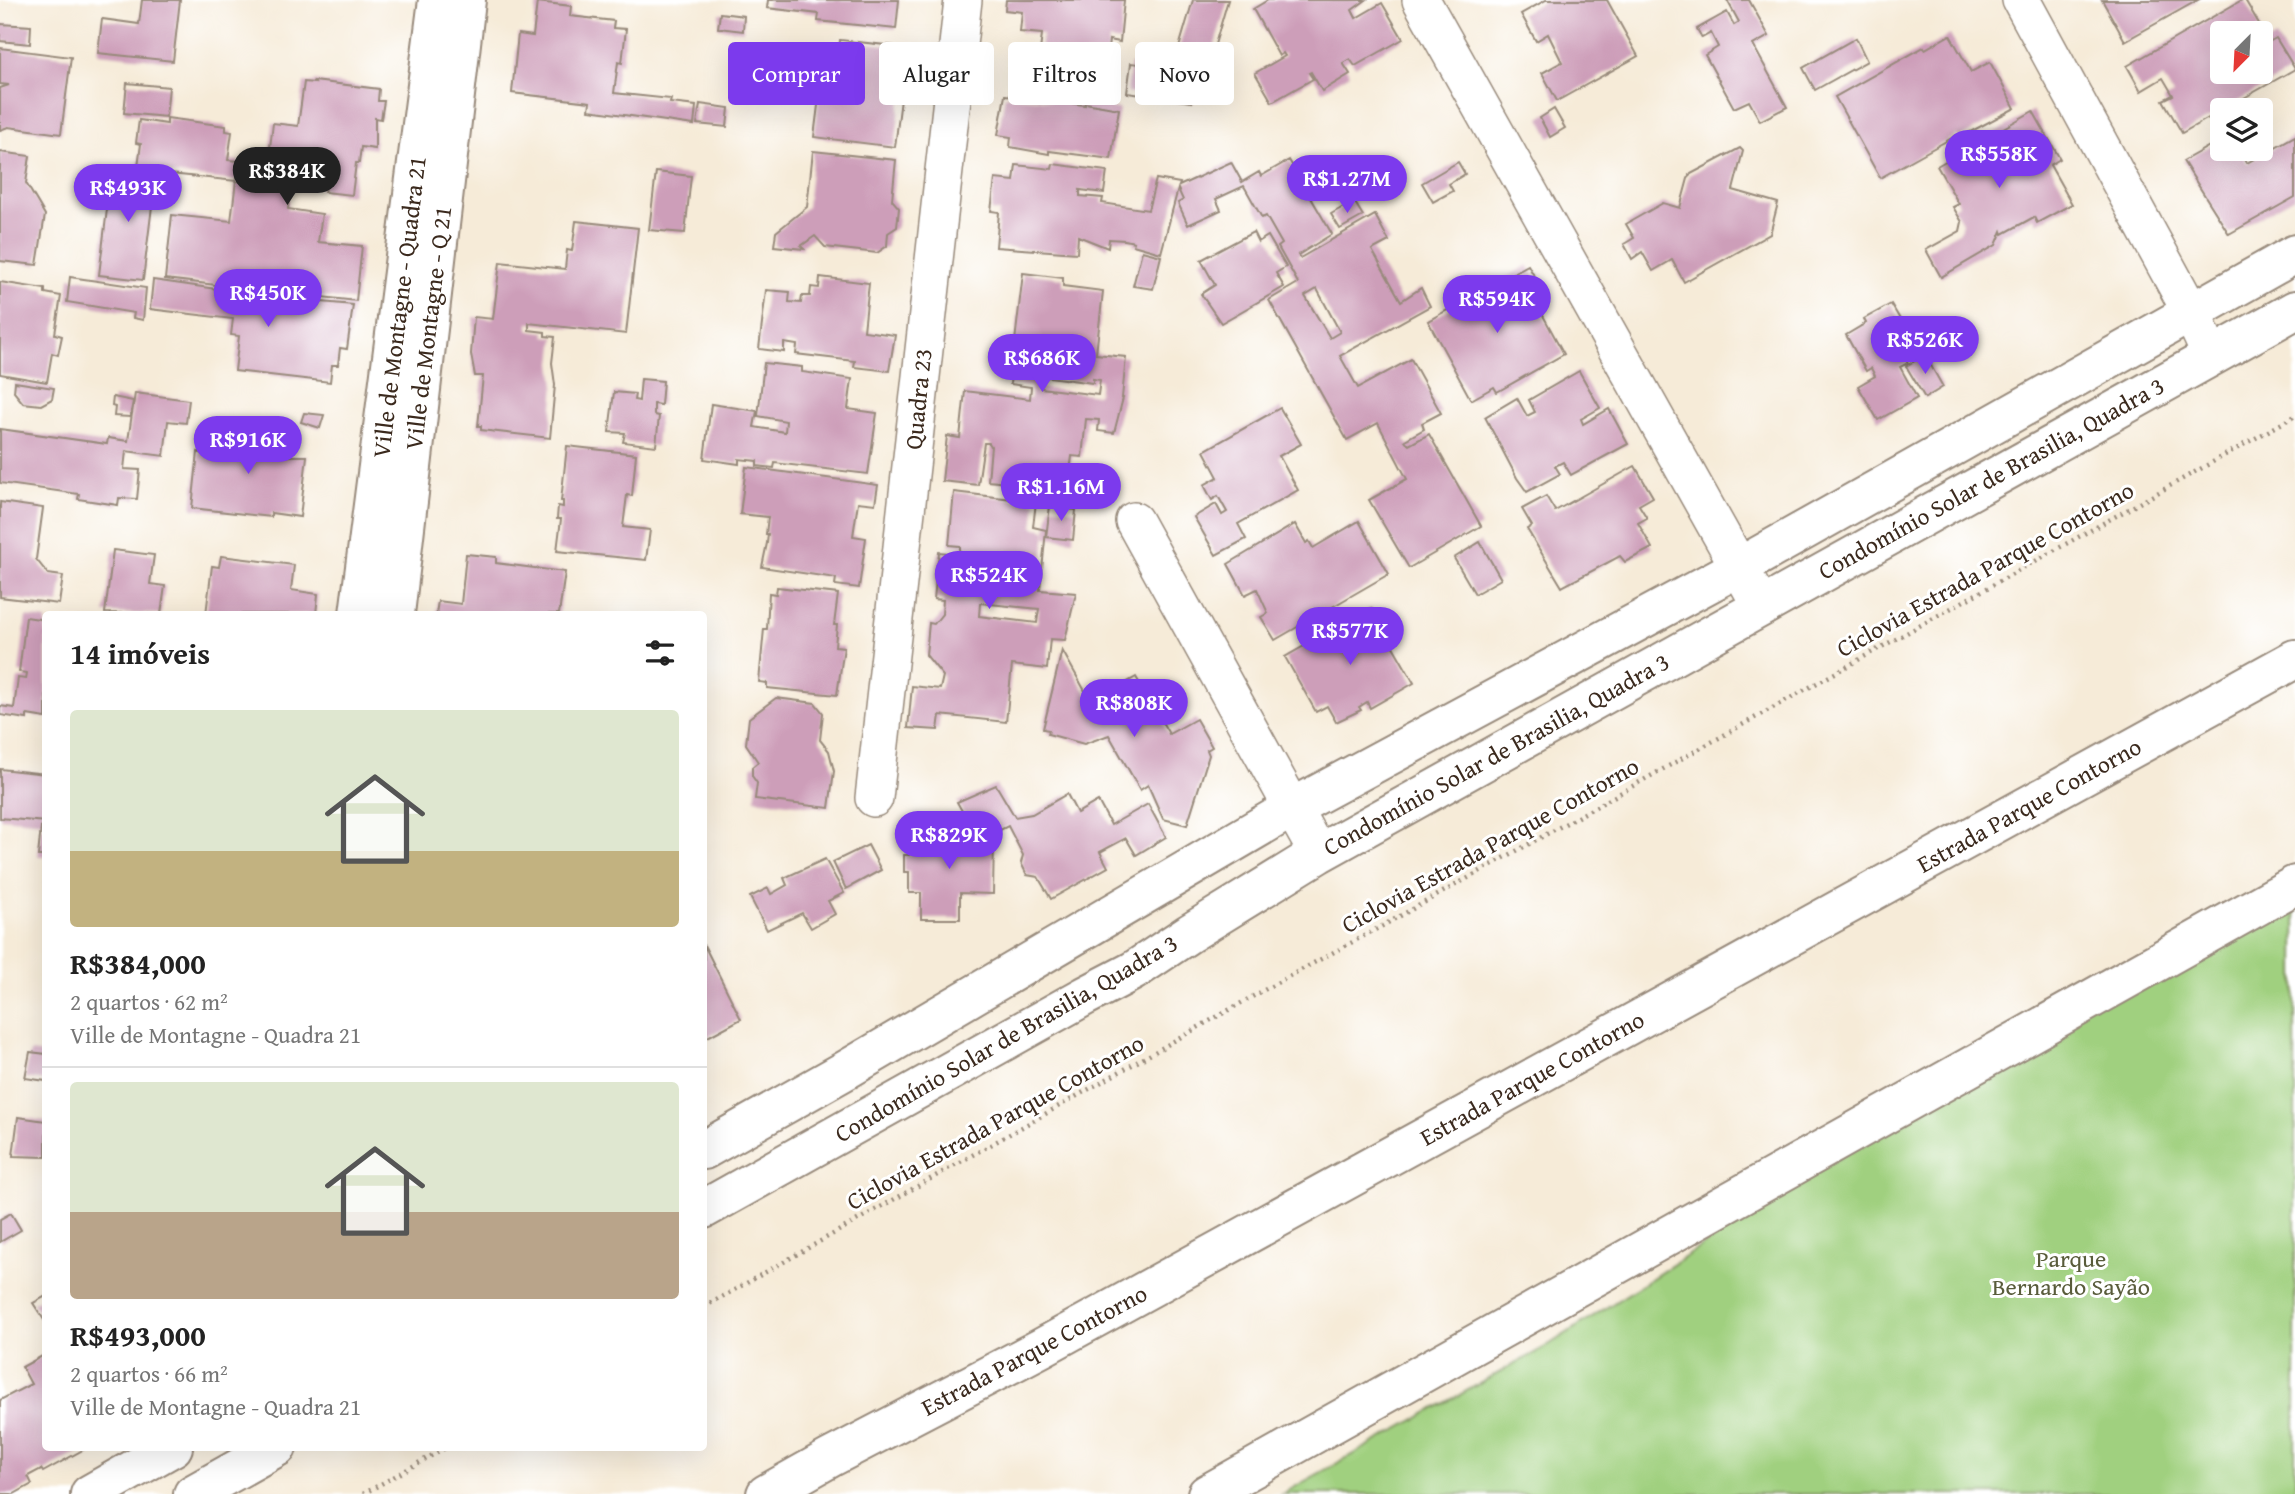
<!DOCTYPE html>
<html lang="pt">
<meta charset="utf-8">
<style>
body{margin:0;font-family:"Gentium Book Plus",serif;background:#f2f2f2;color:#222;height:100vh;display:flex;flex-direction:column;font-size:26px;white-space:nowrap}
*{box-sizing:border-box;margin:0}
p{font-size:23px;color:#767676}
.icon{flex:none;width:38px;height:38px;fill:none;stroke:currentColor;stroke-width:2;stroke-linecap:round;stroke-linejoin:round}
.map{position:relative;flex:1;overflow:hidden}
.sheet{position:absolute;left:42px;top:611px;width:665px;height:840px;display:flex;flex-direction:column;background:#fff;border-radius:7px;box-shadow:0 7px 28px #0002}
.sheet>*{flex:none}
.hud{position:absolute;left:728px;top:42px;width:665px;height:63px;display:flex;gap:14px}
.needle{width:46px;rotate:204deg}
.controls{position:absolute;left:2210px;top:21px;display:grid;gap:14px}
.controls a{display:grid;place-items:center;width:63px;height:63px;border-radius:7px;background:#fff;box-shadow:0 7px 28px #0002;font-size:35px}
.price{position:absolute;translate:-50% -60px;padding:0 16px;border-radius:24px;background:#7c3aed;color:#fff;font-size:23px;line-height:46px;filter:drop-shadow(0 2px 4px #0008)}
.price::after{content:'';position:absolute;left:50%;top:42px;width:21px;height:16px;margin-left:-10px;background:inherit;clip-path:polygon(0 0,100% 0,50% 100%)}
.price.selected{background:#222;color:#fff}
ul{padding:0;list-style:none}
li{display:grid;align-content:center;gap:14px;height:371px;padding:0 28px}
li+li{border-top:2px solid #e0e0e0}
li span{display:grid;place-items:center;height:217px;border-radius:7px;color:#555}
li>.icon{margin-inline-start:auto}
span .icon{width:126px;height:126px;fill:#fffc;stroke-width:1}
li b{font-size:30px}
h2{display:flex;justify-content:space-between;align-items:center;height:84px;padding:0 28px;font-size:30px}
.pill{padding:0 24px;border-radius:7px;background:#fff;box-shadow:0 7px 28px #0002;font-size:24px;line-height:63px}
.pill.selected{background:#7c3aed;color:#fff}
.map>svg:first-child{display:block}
.green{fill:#a0d07f;stroke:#6e7d4e;stroke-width:2}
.building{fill:#cd9eb9;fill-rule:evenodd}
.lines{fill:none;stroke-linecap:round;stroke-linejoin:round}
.minor-casing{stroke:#988a7b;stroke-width:40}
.tertiary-casing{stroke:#988a7b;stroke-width:42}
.primary-casing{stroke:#988a7b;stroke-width:42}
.path{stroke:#988a7b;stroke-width:4.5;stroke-dasharray:2 5;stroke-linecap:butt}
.minor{stroke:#fff;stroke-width:37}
.tertiary{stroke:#fff;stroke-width:38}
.primary{stroke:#fff;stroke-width:38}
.labels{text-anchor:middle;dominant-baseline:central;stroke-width:6;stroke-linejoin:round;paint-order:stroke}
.street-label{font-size:24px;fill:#3b2a1e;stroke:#fff}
.park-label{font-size:24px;fill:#595c3b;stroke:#fff}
</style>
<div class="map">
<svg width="2295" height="1494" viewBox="0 0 2295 1494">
<rect width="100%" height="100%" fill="#fff"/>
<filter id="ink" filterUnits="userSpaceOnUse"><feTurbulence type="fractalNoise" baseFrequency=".0143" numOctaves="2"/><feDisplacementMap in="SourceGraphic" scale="14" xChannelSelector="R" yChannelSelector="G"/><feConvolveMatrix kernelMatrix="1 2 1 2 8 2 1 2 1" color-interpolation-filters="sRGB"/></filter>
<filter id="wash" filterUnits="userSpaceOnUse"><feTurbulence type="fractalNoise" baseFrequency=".00686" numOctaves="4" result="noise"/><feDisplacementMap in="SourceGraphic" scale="28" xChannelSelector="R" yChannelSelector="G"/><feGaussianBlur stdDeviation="1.57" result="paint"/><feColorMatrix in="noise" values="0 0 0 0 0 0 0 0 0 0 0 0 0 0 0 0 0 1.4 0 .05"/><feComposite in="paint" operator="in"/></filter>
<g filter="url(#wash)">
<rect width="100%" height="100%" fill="#f6ebd8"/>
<polygon class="green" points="2295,888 2295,1494 1282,1494 1547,1346 2045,1024"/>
<g id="blocks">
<g class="building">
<polygon points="142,0 180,0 173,61 98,53 102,19 139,24"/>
<polygon points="768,0 899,0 896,29 818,21 819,14 767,8"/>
<polygon points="1006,0 1124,0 1120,42 1109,40 1107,59 1040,51 1042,34 1020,32 1022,12 1005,10"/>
<polygon points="1193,0 1228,0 1204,82 1194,81 1192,102 1127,93 1131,63 1173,68"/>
<polygon points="1268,0 1366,0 1352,10 1356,18 1382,3 1403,39 1355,66 1350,59 1343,63 1350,74 1322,91 1311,72 1309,73 1313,79 1272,102 1255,73 1285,56 1283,53 1279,56 1253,9"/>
<polygon points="1546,0 1607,0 1638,56 1557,101 1542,73 1562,62 1548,34 1536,41 1521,14"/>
<polygon points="1727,0 1749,0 1769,36 1753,45 1787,107 1760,121 1749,101 1734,108 1705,55 1718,47 1711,33 1702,38 1697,29 1727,12 1734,25 1739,22"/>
<polygon points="2102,0 2198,0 2125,41"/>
<polygon points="2242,0 2245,0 2261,27 2257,29 2261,33 2222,33 2222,72 2261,72 2261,34 2267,43 2276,38 2295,69 2182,133 2163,100 2173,95 2163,78 2141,91 2127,66"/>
<polygon points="537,2 571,6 570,16 614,21 613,28 626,29 622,63 618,62 614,93 671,99 670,103 696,106 694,125 589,110 590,102 512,93 518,34 533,36"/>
<polygon points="720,13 744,16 743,31 718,28"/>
<polygon points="0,24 31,26 30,44 0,41"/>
<polygon points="1950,35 1971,72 1990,62 2015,108 1959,138 1957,135 1880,178 1835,97 1924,47 1925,49"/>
<polygon points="1856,38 1867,61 1815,90 1803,68"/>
<polygon points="840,40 894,46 891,65 905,67 895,147 814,137 824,58 838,60"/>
<polygon points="0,48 71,57 61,134 8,127 0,130 0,88 9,85 0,84"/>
<polygon points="1021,54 1074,61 1068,102 1017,94"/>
<polygon points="314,81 379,89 378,101 384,101 381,119 375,118 375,149 361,147 359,163 356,163 352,195 324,192 325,188 292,183 292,188 290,188 288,209 322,214 318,242 362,246 356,301 165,279 172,215 231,221 236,181 270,185 270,181 266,180 273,123 298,126 304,82 315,83"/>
<polygon points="127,83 169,87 166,117 124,113"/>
<polygon points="1005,95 1085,105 1085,103 1119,109 1111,159 1049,151 1049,154 1010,147 1011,137 998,135"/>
<polygon points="700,104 729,108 727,127 697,124"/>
<polygon points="1554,109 1565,128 1550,137 1540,118"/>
<polygon points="2033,111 2060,159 2050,165 2072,204 2037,223 2034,217 2003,234 2002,231 1996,245 1941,277 1926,250 1960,231 1962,222 1953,207 1959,204 1937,166"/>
<polygon points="167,118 226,126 226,131 232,132 228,160 239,161 236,181 161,173 161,170 138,166 141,144 136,143 139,120 167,124"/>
<polygon points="2295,136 2295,197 2229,234 2183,161 2222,139 2222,149 2239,149 2247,163"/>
<polygon points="1740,148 1743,151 1733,190 1778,203 1770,234 1684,282 1672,260 1653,271 1642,252 1632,259 1624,244 1634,238 1626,224 1663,203 1680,208 1689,175"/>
<polygon points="813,151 896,160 892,200 899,208 897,227 888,233 887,246 877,253 825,247 815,236 801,246 804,249 774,246 776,232 807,207"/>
<polygon points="0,152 30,156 26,183 45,215 37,265 0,261"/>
<path d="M1289 160 1332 234 1298 255 1300 258 1375 215 1389 241 1372 250 1401 301 1421 288 1430 306 1340 356 1358 388 1411 359 1441 413 1422 423 1424 429 1405 440 1409 445 1429 434 1481 526 1409 568 1369 500 1407 479 1378 423 1347 440 1269 300 1298 283 1278 247 1282 244 1266 216 1262 218 1244 186 1216 199 1221 210 1188 225 1178 203 1183 200 1178 189 1161 253 1133 245 1134 242 1125 240 1109 239 1108 248 1078 236 1077 253 996 247 999 212 991 211 995 179 1014 181 1016 165 1052 169 1053 164 1107 171 1104 193 1080 190V196L1103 198 1102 203 1148 210 1156 179 1180 183 1179 186 1231 162 1242 182 1259 172 1261 176ZM1317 289 1340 332 1330 338 1305 296Z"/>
<polygon points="1458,162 1465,174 1449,184 1453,191 1433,202 1422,183"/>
<polygon points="112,168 156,173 143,280 99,275"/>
<polygon points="656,172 691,176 685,233 649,230"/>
<polygon points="1354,201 1363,216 1340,229 1331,214"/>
<polygon points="576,221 638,228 626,334 529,323 529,330 545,332 545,336 555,337 552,363 555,385 550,438 481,430 481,426 478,426 483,376 475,376 471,354 474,317 493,319 500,262 565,269 567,250 572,251"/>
<polygon points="1253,232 1258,242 1268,236 1286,267 1276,273 1284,287 1221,323 1201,294 1215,285 1201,260"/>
<polygon points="1142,251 1161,256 1153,289 1133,286"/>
<polygon points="1528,265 1543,292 1533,297 1564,354 1497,392 1494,387 1471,400 1428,321"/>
<path d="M1023 273 1063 278V286L1103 291 1096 354 1126 357 1122 398H1123L1114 433 1098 431 1099 420 1086 419 1082 457 1072 456 1067 495 1009 488 1010 483 988 481 991 446 989 443H984L978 485 942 481 947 436 960 438 965 391 1030 399 1031 387 1010 384ZM1042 376 1093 383V379L1100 380 1098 395 1041 388Z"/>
<polygon points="70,277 146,288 143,320 133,318 134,313 67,302"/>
<polygon points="820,277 869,283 864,331 895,335 889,371 854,367 855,361 796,354 797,345 784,343 784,352 759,349 766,290 790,292 789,302 801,303 802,296 810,296 811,287 819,288"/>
<polygon points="153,280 259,295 258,303 289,307 290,299 353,305 347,349 340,348 338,365 332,365 330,382 235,371 239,336 231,335 233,319 150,309"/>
<polygon points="0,282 45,289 45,293 61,296 55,334 62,336 58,355 52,353 47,382 0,374"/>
<polygon points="1891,304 1911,338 1903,343 1907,351 1903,353 1908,363 1900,367 1917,398 1878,420 1858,386 1875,376 1871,368 1866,371 1846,335 1866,323 1864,319"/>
<polygon points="1925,355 1943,387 1925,398 1906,366"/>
<polygon points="764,363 802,367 802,372 852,379 848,409 877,413 868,474 775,463 774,468 757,466 757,461 739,459 739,464 704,459 711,404 757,411 754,427 785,432 786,421 758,416"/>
<polygon points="1579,371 1600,408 1581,419 1583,424 1609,409 1628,444 1571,475 1563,462 1555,466 1560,474 1527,492 1517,478 1485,417 1517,398 1527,416 1535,412 1529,400"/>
<polygon points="641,379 663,381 661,405 654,404 654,415 659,416 656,446 623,442 625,433 609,432 614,392 635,394 634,400 639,401"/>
<polygon points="15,382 54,388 52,399 41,405 23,403 14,392"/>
<polygon points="135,393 189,400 186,423 168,421 164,456 126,451 124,469 140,470 137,499 119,498 118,505 78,499 79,494 0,483 0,429 107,444 108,438 128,441"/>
<polygon points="113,397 133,401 130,417 114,416 115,407 112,406"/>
<polygon points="1280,408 1301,444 1279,456 1298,490 1238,524 1246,539 1216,555 1194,517 1216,504 1222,515 1227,512 1218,496 1212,500 1204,485 1218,477 1204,451"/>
<polygon points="304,413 324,415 320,428 301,422"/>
<polygon points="202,428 276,438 286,456 307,456 300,517 271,513 271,517 192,508 198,452 200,453"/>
<polygon points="567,446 636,454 632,496 627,495 623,527 650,530 646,560 557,551 561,519 557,519 558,506 563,507 563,501 561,501"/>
<polygon points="1635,466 1653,497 1639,505 1647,518 1638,523 1652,548 1625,562 1620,556 1562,587 1527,529 1532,526 1522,509 1546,496 1555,511"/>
<polygon points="746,467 878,485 875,504 858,502 853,536 866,538 859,588 835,585 836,578 762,567 767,543 768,534 766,534 768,517 740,514"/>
<path d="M954 492 1036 502 1033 527 1046 530 1040 590 1076 593 1065 640 1050 639 1047 669 1012 665 1006 722 940 715 938 730 908 728 912 686 940 689 943 676 926 655 929 623 934 624 942 614 943 600 934 599 939 552 960 554V546L949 545ZM980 603 1039 609 1037 623 979 616Z"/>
<polygon points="0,502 43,508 36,559 48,574 63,576 59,604 0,597"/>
<polygon points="1050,506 1076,510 1073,540 1046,537"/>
<polygon points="1359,521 1389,574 1275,640 1261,617 1268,613 1257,589 1245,595 1228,564 1295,524 1306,543 1309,541 1313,548"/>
<polygon points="1480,542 1501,579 1475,594 1454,558"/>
<polygon points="113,550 154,555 150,584 165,586 161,614 105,613"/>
<polygon points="466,554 496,557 496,563 565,572 559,614 436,614 438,601 461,604"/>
<polygon points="221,556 294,565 291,590 318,594 316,614 206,614 212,566 219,567"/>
<polygon points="777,587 838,594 834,625 837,625 835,646 844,647 837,695 767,688 767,683 759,682 764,629 767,629 769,593 776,594"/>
<polygon points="1371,608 1414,683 1370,708 1367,702 1359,707 1361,710 1336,722 1327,706 1316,712 1285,657"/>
<polygon points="26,617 46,620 46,718 27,715 27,719 0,715 0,706 14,708 18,678 26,679 27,673 19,672"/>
<polygon points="1062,650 1099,716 1103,713 1096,700 1136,677 1169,734 1196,719 1212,747 1207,750 1209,755 1187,825 1163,819 1148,785 1140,790 1109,735 1084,744 1048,734 1049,730 1043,729"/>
<polygon points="776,698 815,703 823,713 820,740 829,751 834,771 829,808 755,799 757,783 752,776 752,767 758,762 746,744 749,718"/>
<polygon points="0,769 46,774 46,822 0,818"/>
<polygon points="996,785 1015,817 1032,814 1067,794 1077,813 1098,801 1111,825 1148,804 1166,837 1136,855 1126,838 1100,852 1108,867 1051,899 1038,877 1027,875 1021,863 1023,855 1008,826 994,833 988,821 972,829 957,802"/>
<polygon points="41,827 46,828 46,856 38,856"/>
<polygon points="910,834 994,836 993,894 960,893 960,919 921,919 921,893 909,893 909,872 904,872 904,855 909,855"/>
<polygon points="868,845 881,870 846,889 833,862"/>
<polygon points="825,859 844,893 828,901 835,914 811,928 802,913 767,930 750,897 768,888 771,894 787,885 784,878"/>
<polygon points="704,945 741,1019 704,1039"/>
<polygon points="30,1052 46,1054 46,1081 25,1078"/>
<polygon points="18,1117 46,1121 46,1157 13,1156"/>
<polygon points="11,1213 21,1230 0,1242 0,1219"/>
<polygon points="46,1296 46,1323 33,1303"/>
<polygon points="46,1354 46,1447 88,1447 43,1472 41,1469 28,1476 32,1484 14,1494 0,1494 0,1400 31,1384 22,1367"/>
</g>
</g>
</g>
<g filter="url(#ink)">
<use href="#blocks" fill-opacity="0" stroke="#988a7b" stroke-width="2"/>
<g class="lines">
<g class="minor-casing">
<g id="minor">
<polyline points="1421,0 1761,606"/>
<polyline points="2021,0 2191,312 2211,356"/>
<polyline points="1134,521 1318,854"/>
<polyline points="874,798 963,0"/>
</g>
</g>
<g class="tertiary-casing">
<g id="tertiary">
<polyline points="359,614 438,0"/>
<polyline points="395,614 466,0"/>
<polyline points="704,1150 846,1070 1292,808 1741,566 2295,254"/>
<polyline points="704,1209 1085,996 1133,971 1190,933 1318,854 2295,310"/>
<polyline points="90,1494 173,1447"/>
<polyline points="193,1494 277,1447"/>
</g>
</g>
<g class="primary-casing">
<g id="primary">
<polyline points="766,1494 830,1458 1041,1348 2295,659"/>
<polyline points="1207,1494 2295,885"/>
</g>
</g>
<g class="path">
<polyline points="704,1307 1273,985 1384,925 2295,416"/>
<polyline points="363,1494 447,1447"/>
</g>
<use href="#minor" class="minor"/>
<use href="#tertiary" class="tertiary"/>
<use href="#primary" class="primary"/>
</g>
</g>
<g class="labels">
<g class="street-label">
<text transform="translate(399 307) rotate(-83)">Ville de Montagne - Quadra 21</text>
<text transform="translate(428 328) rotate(-83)">Ville de Montagne - Q 21</text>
<text transform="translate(918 399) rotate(-84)">Quadra 23</text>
<text transform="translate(1991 478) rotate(-29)">Condomínio Solar de Brasilia, Quadra 3</text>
<text transform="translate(1985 569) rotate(-29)">Ciclovia Estrada Parque Contorno</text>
<text transform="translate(1496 754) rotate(-29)">Condomínio Solar de Brasilia, Quadra 3</text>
<text transform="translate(2029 805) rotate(-29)">Estrada Parque Contorno</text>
<text transform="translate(1490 845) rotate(-29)">Ciclovia Estrada Parque Contorno</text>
<text transform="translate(1006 1038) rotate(-30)">Condomínio Solar de Brasilia, Quadra 3</text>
<text transform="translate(1532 1078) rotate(-29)">Estrada Parque Contorno</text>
<text transform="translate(995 1122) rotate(-29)">Ciclovia Estrada Parque Contorno</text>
<text transform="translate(1034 1350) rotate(-28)">Estrada Parque Contorno</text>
</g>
<g class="park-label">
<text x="2071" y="1258">Parque<tspan x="2071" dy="28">Bernardo Sayão</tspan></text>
</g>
</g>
</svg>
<div class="controls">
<a><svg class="needle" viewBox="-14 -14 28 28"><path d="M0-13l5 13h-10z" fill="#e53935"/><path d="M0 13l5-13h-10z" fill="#767676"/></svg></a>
<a><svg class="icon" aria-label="layers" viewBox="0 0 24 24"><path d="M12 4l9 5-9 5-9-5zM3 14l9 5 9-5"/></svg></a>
</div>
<b class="price" style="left:1999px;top:190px">R$558K</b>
<b class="price selected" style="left:287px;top:207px">R$384K</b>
<b class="price" style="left:1347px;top:215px">R$1.27M</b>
<b class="price" style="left:128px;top:224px">R$493K</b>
<b class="price" style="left:268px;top:329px">R$450K</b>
<b class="price" style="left:1497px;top:335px">R$594K</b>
<b class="price" style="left:1925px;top:376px">R$526K</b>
<b class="price" style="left:1042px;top:394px">R$686K</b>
<b class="price" style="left:248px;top:476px">R$916K</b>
<b class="price" style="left:1061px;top:523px">R$1.16M</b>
<b class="price" style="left:989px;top:611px">R$524K</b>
<b class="price" style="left:1350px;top:667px">R$577K</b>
<b class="price" style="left:1134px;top:739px">R$808K</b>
<b class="price" style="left:949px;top:871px">R$829K</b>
<div class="hud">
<a class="pill selected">Comprar</a>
<a class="pill">Alugar</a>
<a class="pill">Filtros</a>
<a class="pill">Novo</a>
</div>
<section class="sheet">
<h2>14 imóveis<svg class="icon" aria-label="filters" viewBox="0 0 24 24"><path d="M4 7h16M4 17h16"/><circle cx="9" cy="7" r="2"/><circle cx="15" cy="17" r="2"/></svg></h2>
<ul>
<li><span style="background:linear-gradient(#dfe7d0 65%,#c2b280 0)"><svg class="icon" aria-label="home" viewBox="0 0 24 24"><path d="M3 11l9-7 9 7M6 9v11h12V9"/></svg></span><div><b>R$384,000</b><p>2 quartos · 62 m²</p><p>Ville de Montagne - Quadra 21</p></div></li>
<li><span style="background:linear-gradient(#dfe7d0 60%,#b9a48a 0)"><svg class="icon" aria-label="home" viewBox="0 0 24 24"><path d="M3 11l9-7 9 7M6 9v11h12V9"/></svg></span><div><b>R$493,000</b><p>2 quartos · 66 m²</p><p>Ville de Montagne - Quadra 21</p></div></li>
</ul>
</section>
</div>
